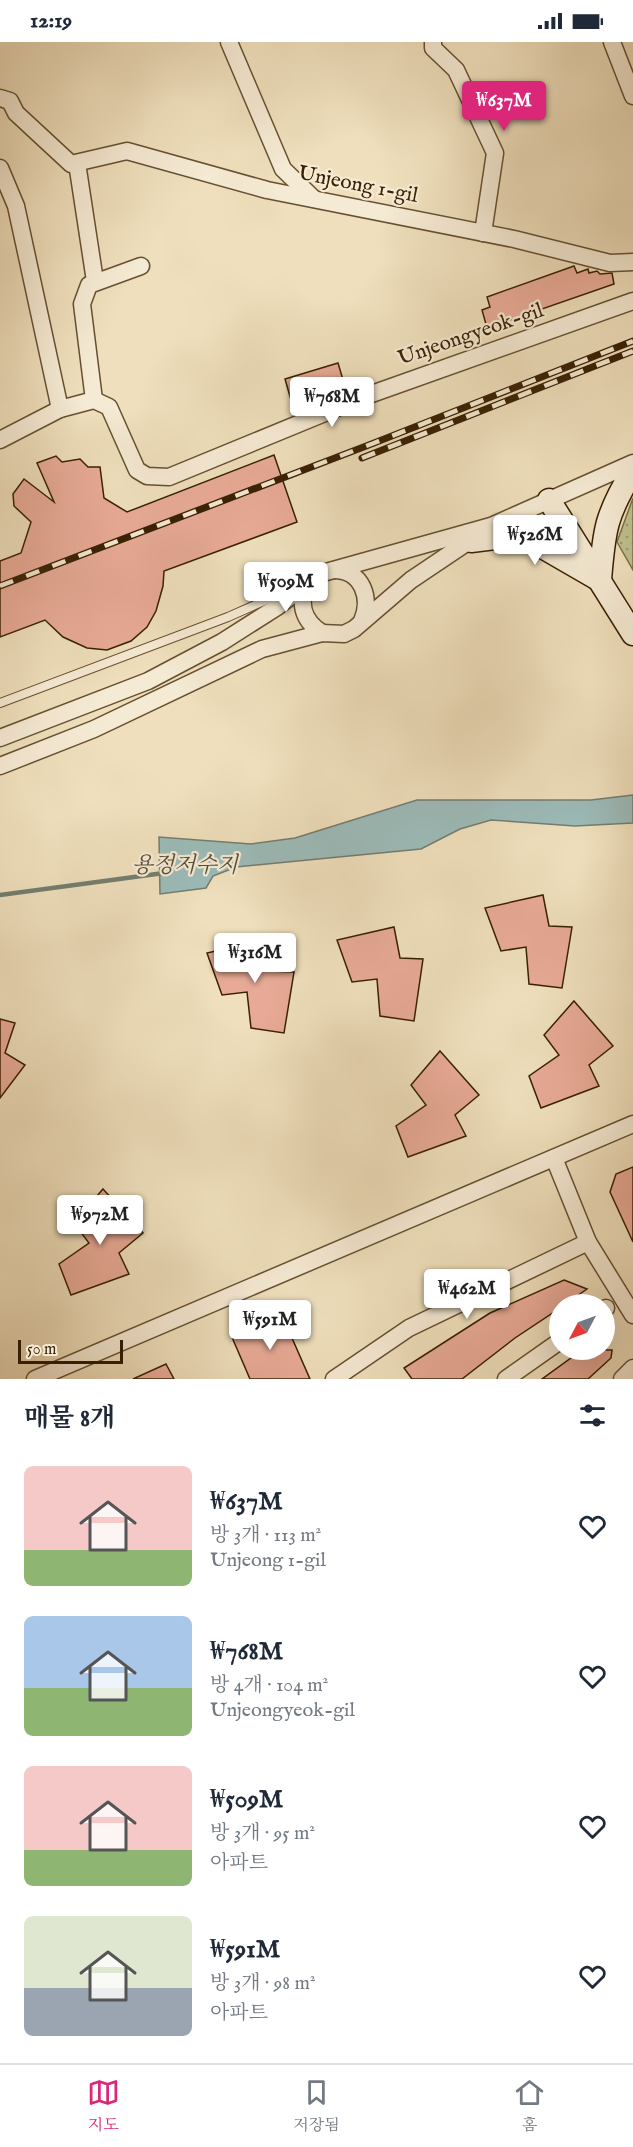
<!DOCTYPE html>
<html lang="ko">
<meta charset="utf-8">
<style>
body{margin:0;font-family:"IM FELL English","Noto Serif KR",serif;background:#f6f6f7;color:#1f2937;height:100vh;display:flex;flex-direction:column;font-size:22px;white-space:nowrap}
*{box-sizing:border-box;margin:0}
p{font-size:20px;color:#747a83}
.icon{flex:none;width:33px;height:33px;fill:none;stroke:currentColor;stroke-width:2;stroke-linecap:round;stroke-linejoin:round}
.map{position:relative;height:1337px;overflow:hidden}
.drawer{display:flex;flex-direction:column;background:#fff;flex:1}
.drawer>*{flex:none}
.needle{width:39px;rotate:229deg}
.buttons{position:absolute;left:549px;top:1252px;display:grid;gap:12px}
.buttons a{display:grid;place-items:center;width:66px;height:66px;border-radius:50%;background:#fff;box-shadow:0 6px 24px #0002;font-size:30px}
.scale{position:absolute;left:18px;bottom:15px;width:105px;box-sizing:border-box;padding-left:6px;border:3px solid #392003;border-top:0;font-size:16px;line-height:21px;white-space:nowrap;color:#392003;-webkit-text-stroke:4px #f5ead3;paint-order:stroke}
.price{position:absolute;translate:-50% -51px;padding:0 14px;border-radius:6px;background:#fff;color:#222;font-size:20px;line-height:39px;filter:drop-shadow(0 2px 3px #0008)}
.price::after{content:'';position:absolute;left:50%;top:36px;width:18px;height:14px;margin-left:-9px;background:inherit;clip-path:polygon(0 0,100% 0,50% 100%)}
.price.selected{background:#db2777;color:#fff}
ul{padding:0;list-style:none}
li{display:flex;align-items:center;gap:18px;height:150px;padding:0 24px}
li span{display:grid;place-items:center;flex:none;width:168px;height:120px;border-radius:9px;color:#555}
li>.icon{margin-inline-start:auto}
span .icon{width:72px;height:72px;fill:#fffc;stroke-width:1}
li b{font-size:26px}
h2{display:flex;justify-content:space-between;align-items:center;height:72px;padding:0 24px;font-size:26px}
.status{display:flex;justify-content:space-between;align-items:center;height:42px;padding:0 30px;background:#fff;direction:ltr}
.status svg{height:16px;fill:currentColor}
.tabs{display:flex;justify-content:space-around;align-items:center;height:84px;border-top:2px solid #e0e1e3;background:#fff;font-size:16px;color:#747a83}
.tabs a{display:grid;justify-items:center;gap:3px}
.tabs .selected{color:#db2777}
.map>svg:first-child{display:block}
.green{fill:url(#green-dots);stroke:#7c7048;stroke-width:1.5}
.water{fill:#9cbbb9;stroke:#747d70;stroke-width:1.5}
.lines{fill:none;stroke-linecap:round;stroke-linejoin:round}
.stream{stroke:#747d70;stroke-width:4.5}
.building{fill:#e8aa96;stroke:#392003;stroke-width:1.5}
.lane-casing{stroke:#665031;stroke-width:10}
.street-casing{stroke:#665031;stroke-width:19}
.secondary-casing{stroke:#392003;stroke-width:25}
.lane{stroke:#f5ead3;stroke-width:8}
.street{stroke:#f5ead3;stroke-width:16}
.secondary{stroke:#f5ead3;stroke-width:22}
.rail-casing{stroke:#392003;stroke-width:7}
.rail{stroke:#f5ead3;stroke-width:4.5;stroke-dasharray:14;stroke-linecap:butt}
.labels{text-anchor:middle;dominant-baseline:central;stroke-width:4.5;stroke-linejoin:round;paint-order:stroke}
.street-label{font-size:21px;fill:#392003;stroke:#f5ead3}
.water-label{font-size:22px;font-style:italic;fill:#574e3a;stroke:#f5ead3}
</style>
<div class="status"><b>12:19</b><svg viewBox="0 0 49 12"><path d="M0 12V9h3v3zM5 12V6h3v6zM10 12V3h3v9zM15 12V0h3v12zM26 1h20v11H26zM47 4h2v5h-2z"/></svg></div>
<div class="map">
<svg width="633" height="1337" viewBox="0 0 633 1337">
<defs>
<pattern id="green-dots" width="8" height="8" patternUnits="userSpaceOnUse" patternTransform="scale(1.5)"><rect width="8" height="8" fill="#bec18e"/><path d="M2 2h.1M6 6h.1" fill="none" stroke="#9b9c72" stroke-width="1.8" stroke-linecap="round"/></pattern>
</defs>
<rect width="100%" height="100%" fill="#efdfbc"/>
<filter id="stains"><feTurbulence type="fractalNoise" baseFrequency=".00333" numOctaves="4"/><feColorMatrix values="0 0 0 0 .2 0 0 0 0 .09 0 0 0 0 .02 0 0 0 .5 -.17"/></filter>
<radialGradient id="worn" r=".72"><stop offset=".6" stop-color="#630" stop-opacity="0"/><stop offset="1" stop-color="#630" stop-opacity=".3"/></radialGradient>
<polygon class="green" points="633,456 633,528 617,500"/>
<polygon class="water" points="633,753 633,781 575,784 491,778 460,787 421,807 236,825 213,834 206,846 160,852 159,795 251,802 295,796 417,758 591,758"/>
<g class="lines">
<polyline class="stream" points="0,853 164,831"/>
</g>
<g class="building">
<polygon points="574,224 577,231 588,227 589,231 597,229 600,232 612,231 614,242 487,286 482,268 490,265 487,255"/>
<polygon points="338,321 346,348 293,365 285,337"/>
<polygon points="274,413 297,480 164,529 163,544 156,569 147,585 131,599 107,608 87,606 63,595 45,578 0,595 0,519 21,511 31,480 14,464 13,452 24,437 54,460 37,421 56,414 62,420 80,417 88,425 100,425 104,456 127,470"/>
<polygon points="543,853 549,884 572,885 562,946 529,942 526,905 501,909 485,866"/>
<polygon points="394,885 400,916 423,917 414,979 380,974 377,937 352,940 337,898"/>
<polygon points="264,898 270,929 294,930 284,991 251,986 247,950 222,953 207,911"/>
<polygon points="574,959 613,1004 589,1023 599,1044 541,1066 529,1034 559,1013 544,993"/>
<polygon points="0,977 15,981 5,1011 25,1023 0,1056"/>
<polygon points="440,1009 479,1053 455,1073 466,1094 408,1115 396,1084 426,1063 411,1043"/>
<polygon points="633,1125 633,1200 610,1150 616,1132"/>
<polygon points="103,1147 143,1191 119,1211 129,1232 71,1253 59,1222 89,1201 74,1181"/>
<polygon points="564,1238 587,1247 564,1263 560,1263 560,1266 515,1296 462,1337 412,1337 404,1326 490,1271"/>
<polygon points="281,1271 310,1337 250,1337 231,1293"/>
<polygon points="582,1308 612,1308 611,1316 588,1337 542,1337"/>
<polygon points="166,1322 174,1337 133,1337"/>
</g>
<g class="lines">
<g class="lane-casing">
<polyline id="lane" points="0,661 228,575 291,547"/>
</g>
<g class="street-casing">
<g id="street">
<polyline points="229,0 283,127 314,157"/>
<polyline points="433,0 433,6 456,28 495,111 483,191"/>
<polyline points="612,0 633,54"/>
<polyline points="0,56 10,59 16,71 71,122 127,109 267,148 514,197 610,221 633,220"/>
<polyline points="77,121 95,239"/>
<polyline points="0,126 16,164 60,367"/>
<polyline points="94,358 82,262 89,243 141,224"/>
<polyline points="0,398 60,367 94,358 109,365 137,428 147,434 169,435 366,354 633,259"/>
<path d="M334 528C362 528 372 556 362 579"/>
<path d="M310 539C297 559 302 578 322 591"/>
<polyline points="0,696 148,639 222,600 277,565 319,532 491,484 633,421"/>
<polyline points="0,724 94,687 262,607 322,591 344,592 354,587 411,538 478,493"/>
<polyline points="554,1116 588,1200 633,1273"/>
<polyline points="604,1268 606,1266"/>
<polyline points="35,1337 633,1082"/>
<polyline points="334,1337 409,1286 588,1200"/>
<polyline points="506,1337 560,1299"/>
<polyline points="622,1337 633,1326"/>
</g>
</g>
<g class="secondary-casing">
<g id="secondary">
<polyline points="549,458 633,592"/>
<polyline points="471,499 503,495 532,499 596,536"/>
<path d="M600 538C604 487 606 473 633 428"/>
</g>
</g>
<use href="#lane" class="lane"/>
<use href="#street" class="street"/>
<use href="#secondary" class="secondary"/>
<g class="rail-casing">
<g id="rail">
<polyline points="362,416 633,309"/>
<polyline points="0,544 374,401 633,299"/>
</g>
</g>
<use href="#rail" class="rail"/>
</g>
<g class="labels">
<g class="street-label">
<text transform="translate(358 143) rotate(11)">Unjeong 1-gil</text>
<text transform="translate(471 293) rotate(-19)">Unjeongyeok-gil</text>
</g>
<g class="water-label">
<text x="185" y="824">용정저수지</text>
</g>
</g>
<rect width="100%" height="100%" filter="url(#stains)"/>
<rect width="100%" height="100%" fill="url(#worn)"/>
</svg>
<div class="buttons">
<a><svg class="needle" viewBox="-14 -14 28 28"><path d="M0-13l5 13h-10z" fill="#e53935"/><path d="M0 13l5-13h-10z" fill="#747a83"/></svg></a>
</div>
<div class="scale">50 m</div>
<b class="price selected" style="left:504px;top:90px">₩637M</b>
<b class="price" style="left:332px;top:386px">₩768M</b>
<b class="price" style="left:535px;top:524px">₩526M</b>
<b class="price" style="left:286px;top:571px">₩509M</b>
<b class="price" style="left:255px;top:942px">₩316M</b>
<b class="price" style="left:100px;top:1204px">₩972M</b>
<b class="price" style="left:467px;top:1278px">₩462M</b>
<b class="price" style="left:270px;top:1309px">₩591M</b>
</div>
<section class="drawer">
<h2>매물 8개<svg class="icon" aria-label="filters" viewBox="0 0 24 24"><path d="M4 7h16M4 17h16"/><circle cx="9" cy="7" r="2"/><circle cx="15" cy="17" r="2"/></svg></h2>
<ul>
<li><span style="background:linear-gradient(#f6c9c9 70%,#8fb573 0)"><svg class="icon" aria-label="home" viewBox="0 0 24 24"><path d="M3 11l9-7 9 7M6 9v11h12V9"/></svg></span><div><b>₩637M</b><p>방 3개 · 113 m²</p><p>Unjeong 1-gil</p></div><svg class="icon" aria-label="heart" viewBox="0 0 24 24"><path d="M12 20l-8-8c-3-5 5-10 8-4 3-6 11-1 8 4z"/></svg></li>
<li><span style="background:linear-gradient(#a9c7e8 60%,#8fb573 0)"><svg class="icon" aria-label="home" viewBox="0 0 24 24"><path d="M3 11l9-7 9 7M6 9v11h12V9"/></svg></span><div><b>₩768M</b><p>방 4개 · 104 m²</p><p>Unjeongyeok-gil</p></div><svg class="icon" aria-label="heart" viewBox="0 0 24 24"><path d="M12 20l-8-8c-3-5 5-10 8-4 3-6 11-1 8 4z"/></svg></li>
<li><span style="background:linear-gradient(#f6c9c9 70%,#8fb573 0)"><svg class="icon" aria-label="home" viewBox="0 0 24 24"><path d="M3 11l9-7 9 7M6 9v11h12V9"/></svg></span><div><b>₩509M</b><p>방 3개 · 95 m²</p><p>아파트</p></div><svg class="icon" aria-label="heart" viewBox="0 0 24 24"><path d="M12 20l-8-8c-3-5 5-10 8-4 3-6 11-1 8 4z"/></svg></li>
<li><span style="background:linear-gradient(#dfe7d0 60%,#9aa5b1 0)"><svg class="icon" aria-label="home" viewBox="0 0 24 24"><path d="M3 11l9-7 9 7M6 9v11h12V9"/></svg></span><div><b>₩591M</b><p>방 3개 · 98 m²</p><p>아파트</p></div><svg class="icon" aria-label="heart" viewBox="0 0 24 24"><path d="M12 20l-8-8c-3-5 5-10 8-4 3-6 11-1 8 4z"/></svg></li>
</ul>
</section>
<nav class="tabs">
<a class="selected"><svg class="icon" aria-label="map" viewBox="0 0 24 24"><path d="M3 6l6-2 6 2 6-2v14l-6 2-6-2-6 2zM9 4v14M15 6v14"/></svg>지도</a>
<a><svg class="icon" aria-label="saved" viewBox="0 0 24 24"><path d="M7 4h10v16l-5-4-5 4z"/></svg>저장됨</a>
<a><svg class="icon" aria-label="home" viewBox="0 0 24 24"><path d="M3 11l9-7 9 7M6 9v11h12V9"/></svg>홈</a>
</nav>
